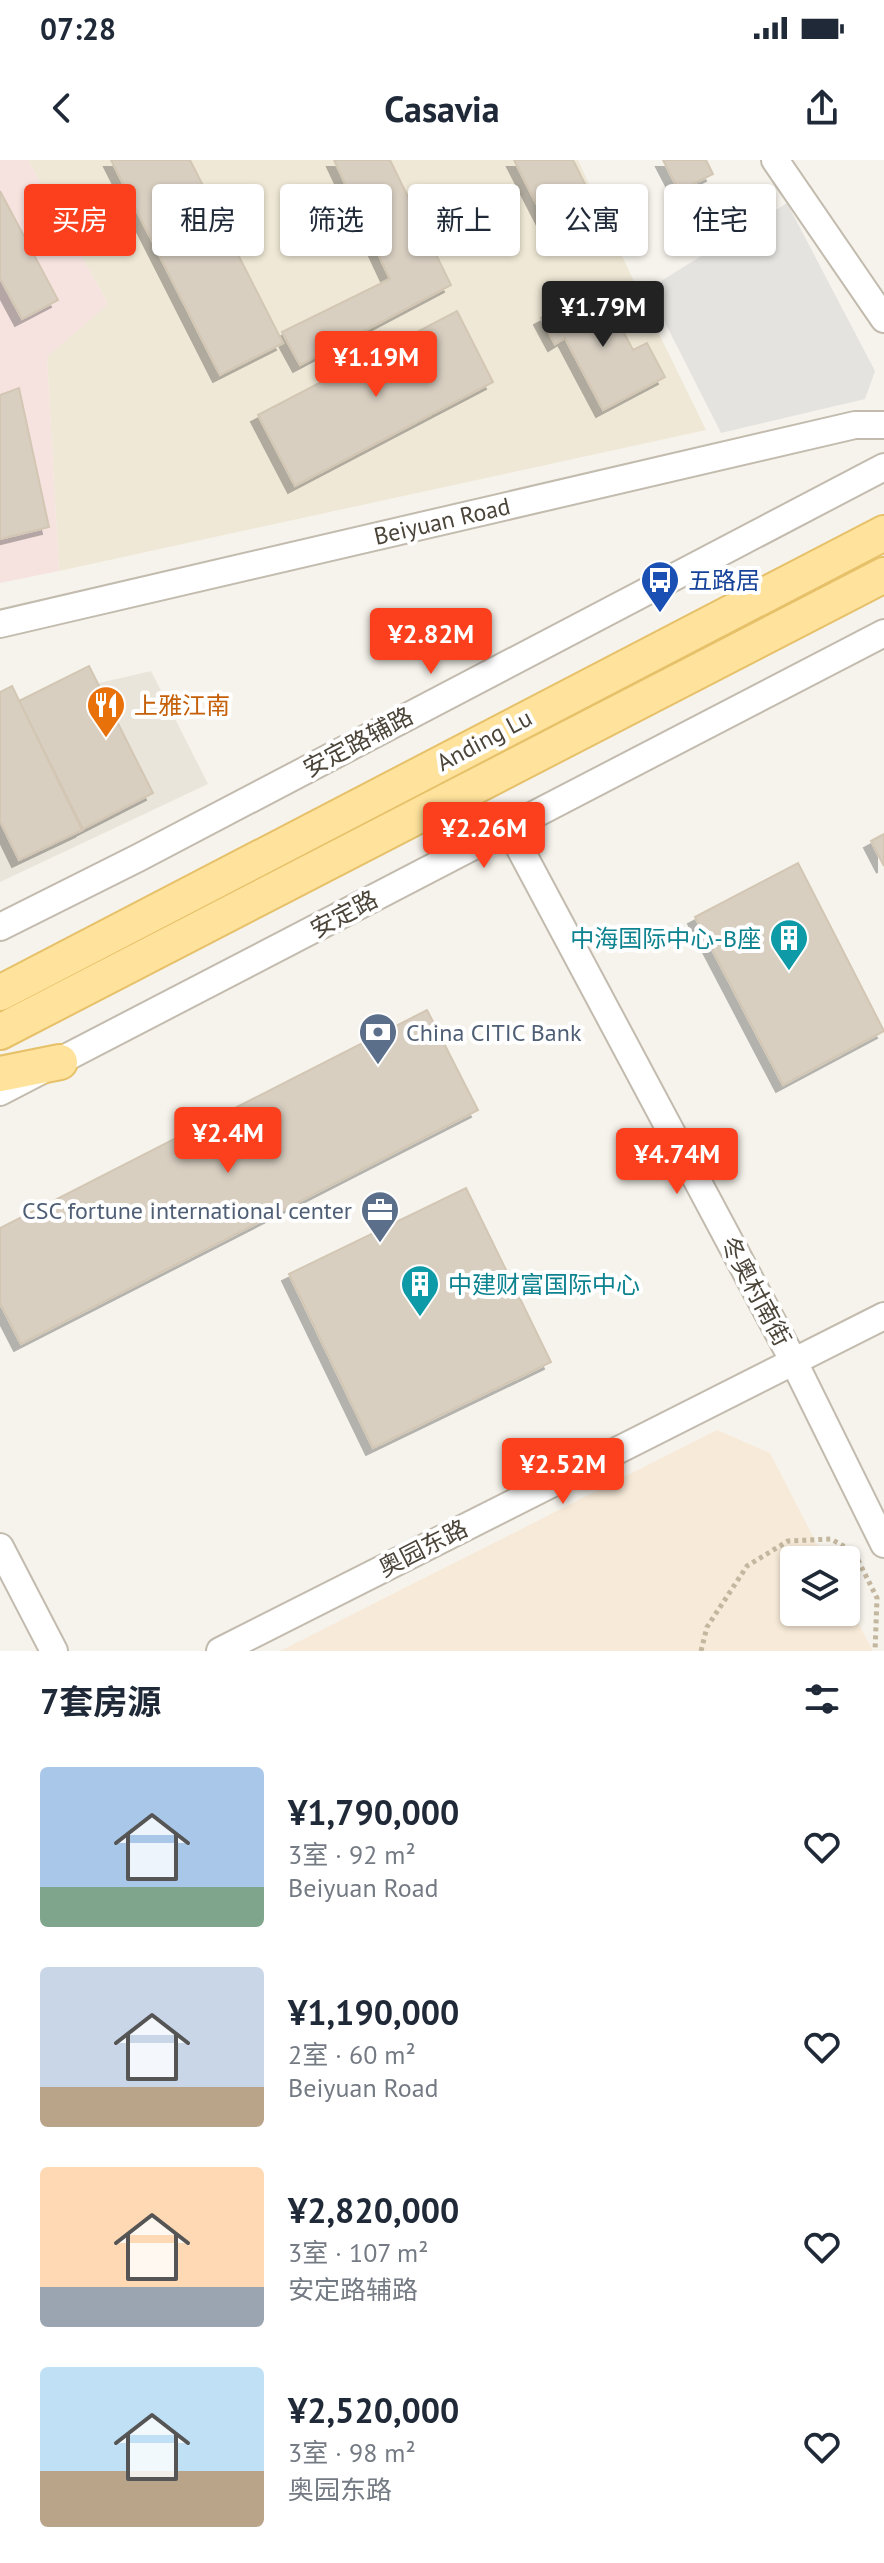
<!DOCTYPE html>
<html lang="zh">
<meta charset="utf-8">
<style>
body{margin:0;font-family:"PT Sans","Noto Sans SC",sans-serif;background:#f2f2f3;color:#1f2937;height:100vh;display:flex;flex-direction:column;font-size:30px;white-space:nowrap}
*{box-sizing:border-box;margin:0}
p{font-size:26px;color:#747a83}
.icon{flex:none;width:44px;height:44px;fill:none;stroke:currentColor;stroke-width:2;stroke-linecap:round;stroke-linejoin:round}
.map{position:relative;height:1491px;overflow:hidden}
.drawer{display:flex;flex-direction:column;background:#fff;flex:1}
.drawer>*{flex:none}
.guide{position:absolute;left:24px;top:24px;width:836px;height:72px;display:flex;gap:16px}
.buttons{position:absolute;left:780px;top:1386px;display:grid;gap:16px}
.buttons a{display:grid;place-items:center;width:80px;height:80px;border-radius:8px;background:#fff;box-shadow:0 2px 6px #0004;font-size:40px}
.price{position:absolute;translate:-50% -68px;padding:0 18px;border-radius:8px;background:#fc3f1d;color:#fff;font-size:26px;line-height:52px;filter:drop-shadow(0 2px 4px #0008)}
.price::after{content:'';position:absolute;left:50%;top:48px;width:24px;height:18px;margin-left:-12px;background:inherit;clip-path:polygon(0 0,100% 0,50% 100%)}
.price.on{background:#222;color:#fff}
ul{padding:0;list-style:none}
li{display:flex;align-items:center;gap:24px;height:200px;padding:0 40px}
li span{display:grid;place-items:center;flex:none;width:224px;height:160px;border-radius:8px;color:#555}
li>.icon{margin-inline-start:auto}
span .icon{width:96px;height:96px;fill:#fffc;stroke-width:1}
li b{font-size:34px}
h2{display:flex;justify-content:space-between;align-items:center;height:96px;padding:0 40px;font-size:34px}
.pill{padding:0 28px;border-radius:8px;background:#fff;box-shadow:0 2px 6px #0004;font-size:28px;line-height:72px}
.pill.on{background:#fc3f1d;color:#fff}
.status{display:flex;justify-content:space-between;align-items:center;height:56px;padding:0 40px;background:#fff;direction:ltr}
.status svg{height:22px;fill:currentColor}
header{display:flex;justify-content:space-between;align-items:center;height:104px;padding:0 40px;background:#fff;font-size:36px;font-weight:800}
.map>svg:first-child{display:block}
.residential{fill:#eae5da}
.commercial{fill:#f7ead8}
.education{fill:#efe8d6}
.medical{fill:#f6e3e0}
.parking{fill:#e5e3e0}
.building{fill:#d8cfc1;stroke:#d3c7b4;stroke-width:2;filter:url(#shadow)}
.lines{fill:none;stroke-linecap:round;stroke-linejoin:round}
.minor-casing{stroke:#c2bbae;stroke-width:30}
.major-casing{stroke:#e6c16a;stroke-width:38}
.path{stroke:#c4b79f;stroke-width:5;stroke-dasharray:4 4;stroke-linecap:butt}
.minor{stroke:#fff;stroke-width:26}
.major{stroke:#ffe39c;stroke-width:34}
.labels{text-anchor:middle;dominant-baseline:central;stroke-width:8;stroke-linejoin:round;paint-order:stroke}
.street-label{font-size:24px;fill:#4b4439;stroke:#fff}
.transit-label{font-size:24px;fill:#164399;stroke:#fff;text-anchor:start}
.food-label{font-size:24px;fill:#c56008;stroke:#fff;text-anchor:start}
.culture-label{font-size:24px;fill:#0d838f;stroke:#fff;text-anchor:end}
.service-label{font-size:24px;fill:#4e5e75;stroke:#fff;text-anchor:start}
</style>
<div class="status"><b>07:28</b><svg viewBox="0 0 49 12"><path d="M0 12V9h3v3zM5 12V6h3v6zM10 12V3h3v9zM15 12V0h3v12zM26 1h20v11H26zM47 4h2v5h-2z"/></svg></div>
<header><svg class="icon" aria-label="back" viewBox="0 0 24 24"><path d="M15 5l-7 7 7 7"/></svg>Casavia<svg class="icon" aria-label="share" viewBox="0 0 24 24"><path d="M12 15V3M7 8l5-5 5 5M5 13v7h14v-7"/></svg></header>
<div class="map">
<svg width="884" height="1491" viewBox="0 0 884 1491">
<defs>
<filter id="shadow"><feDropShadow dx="-7" dy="7" stdDeviation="0" flood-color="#0004"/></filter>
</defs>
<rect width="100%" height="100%" fill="#f6f3ec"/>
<polygon class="residential" points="151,511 208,624 0,722 0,546"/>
<polygon class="commercial" points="717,1270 770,1293 825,1400 794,1400 794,1452 846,1452 846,1440 873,1491 280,1491"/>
<polygon class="education" points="28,0 578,0 642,139 706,270 59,411 47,197 108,144"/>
<polygon class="medical" points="0,0 28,0 108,144 47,197 59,411 0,423"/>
<polygon class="parking" points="787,43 875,211 865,239 721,273 648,129"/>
<g class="building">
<polygon points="111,0 190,0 283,183 220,215"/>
<polygon points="334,0 390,0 451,125 300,205 282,172 390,119"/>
<polygon points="514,0 573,0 604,62 558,86"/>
<polygon points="663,0 706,0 713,14 679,31"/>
<polygon points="0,31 58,140 22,159 0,118"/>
<polygon points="600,127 633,190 647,183 665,217 603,250 565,178 555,184 541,158"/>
<polygon points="457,151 493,222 295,326 258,255"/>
<polygon points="19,228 49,367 0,379 0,235"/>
<polygon points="89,506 153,633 83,669 19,541"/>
<polygon points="12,526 82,670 19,700 0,661 0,532"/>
<polygon points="884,674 884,706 871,681"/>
<polygon points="798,703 884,871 783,925 695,757"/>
<polygon points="427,850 478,950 21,1184 0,1143 0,1068"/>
<polygon points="466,1028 551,1202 373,1288 289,1114"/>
</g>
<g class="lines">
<g class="minor-casing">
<g id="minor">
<polyline points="775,0 884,159"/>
<polyline points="0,464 855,265 884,265"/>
<polyline points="509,668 794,1202 884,1384"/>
<polyline points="0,767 138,698 884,307"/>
<polyline points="0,932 884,473"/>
<polyline points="0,1387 54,1491"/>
<polyline points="220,1491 884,1156"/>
</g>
</g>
<g class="major-casing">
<g id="major">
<polyline points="0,833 884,373"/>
<polyline points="0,872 884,415"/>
<polyline points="0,914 60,902"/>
</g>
</g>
<polyline class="path" points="701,1491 707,1467 747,1406 788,1381 831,1379 854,1392 877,1438 875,1491"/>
<use href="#minor" class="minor"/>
<use href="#major" class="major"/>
</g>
<defs>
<g id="bus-pin" transform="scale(2)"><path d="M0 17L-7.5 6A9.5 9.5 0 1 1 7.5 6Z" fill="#1a4fb4" stroke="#fff"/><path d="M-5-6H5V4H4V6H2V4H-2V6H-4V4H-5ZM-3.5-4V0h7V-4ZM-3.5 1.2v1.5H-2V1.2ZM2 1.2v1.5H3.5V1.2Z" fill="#fff"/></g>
<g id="restaurant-pin" transform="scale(2)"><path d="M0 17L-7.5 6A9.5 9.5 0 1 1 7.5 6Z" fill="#e8710a" stroke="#fff"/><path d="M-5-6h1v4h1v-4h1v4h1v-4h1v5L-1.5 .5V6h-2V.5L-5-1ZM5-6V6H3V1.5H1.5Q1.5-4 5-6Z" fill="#fff"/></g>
<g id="building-pin" transform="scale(2)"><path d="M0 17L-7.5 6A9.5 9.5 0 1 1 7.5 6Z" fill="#0f9aa8" stroke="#fff"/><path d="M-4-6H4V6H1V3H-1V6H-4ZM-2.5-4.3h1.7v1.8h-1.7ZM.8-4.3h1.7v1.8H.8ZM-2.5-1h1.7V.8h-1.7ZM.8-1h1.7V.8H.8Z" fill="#fff"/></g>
<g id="bank-pin" transform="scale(2)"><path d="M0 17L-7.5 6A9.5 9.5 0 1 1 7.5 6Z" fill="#5c6f8a" stroke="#fff"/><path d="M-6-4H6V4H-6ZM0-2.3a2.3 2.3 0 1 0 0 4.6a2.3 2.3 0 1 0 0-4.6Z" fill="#fff"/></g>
<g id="office-pin" transform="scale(2)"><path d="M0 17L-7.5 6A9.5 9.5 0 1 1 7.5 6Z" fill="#5c6f8a" stroke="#fff"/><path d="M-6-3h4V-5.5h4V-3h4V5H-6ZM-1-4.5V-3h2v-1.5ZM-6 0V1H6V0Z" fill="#fff"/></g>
</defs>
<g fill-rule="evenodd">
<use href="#bus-pin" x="660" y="420"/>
<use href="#restaurant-pin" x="106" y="545"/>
<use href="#building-pin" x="789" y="778"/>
<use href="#bank-pin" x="378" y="872"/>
<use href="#office-pin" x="380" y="1050"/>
<use href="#building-pin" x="420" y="1124"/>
</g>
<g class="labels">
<g class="street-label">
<text transform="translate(442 361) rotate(-13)">Beiyuan Road</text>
<text transform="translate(484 580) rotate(-28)">Anding Lu</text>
<text transform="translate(358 582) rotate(-28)">安定路辅路</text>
<text transform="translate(344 754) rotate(-28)">安定路</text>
<text transform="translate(756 1131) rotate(62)">冬奥村南街</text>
<text transform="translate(423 1388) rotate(-27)">奥园东路</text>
</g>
<g class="transit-label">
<text x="688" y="420">五路居</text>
</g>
<g class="food-label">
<text x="134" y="545">上雅江南</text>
</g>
<g class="culture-label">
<text x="761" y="778">中海国际中心-B座</text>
<text x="448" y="1124" text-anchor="start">中建财富国际中心</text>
</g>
<g class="service-label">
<text x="406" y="872">China CITIC Bank</text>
<text x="352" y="1050" text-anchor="end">CSC fortune international center</text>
</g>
</g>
</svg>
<div class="buttons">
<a><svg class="icon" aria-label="layers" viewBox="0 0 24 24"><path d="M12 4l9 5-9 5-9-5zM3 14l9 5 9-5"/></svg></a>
</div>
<b class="price on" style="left:603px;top:189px">¥1.79M</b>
<b class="price" style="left:376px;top:239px">¥1.19M</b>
<b class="price" style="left:431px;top:516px">¥2.82M</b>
<b class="price" style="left:484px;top:710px">¥2.26M</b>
<b class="price" style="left:228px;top:1015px">¥2.4M</b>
<b class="price" style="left:677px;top:1036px">¥4.74M</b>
<b class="price" style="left:563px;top:1346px">¥2.52M</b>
<div class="guide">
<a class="pill on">买房</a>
<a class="pill">租房</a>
<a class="pill">筛选</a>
<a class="pill">新上</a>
<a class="pill">公寓</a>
<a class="pill">住宅</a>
</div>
</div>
<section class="drawer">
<h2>7套房源<svg class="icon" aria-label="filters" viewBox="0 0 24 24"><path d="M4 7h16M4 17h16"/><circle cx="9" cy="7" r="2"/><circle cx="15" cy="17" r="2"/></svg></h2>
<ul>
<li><span style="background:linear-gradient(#a9c7e8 75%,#7fa58c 0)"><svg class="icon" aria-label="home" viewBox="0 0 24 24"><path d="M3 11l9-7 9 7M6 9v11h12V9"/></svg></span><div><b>¥1,790,000</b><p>3室 · 92 m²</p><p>Beiyuan Road</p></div><svg class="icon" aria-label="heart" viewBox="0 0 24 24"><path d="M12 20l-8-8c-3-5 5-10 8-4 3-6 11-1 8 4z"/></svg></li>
<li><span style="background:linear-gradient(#c9d6e8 75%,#b9a48a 0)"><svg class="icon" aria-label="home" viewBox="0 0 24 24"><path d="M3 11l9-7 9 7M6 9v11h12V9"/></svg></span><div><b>¥1,190,000</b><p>2室 · 60 m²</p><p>Beiyuan Road</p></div><svg class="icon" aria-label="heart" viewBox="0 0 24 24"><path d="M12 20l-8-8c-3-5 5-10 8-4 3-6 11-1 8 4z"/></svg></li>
<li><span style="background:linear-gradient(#ffd9b3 75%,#9aa5b1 0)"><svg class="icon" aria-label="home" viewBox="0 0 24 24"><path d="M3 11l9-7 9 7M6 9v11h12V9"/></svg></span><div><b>¥2,820,000</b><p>3室 · 107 m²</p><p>安定路辅路</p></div><svg class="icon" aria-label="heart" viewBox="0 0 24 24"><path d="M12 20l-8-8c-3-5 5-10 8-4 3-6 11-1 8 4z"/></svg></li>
<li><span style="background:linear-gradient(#bfe0f5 65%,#b9a48a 0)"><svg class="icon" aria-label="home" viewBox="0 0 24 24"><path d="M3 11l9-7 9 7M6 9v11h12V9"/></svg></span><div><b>¥2,520,000</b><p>3室 · 98 m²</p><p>奥园东路</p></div><svg class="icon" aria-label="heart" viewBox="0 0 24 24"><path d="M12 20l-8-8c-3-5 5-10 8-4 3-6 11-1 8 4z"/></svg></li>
</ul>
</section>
